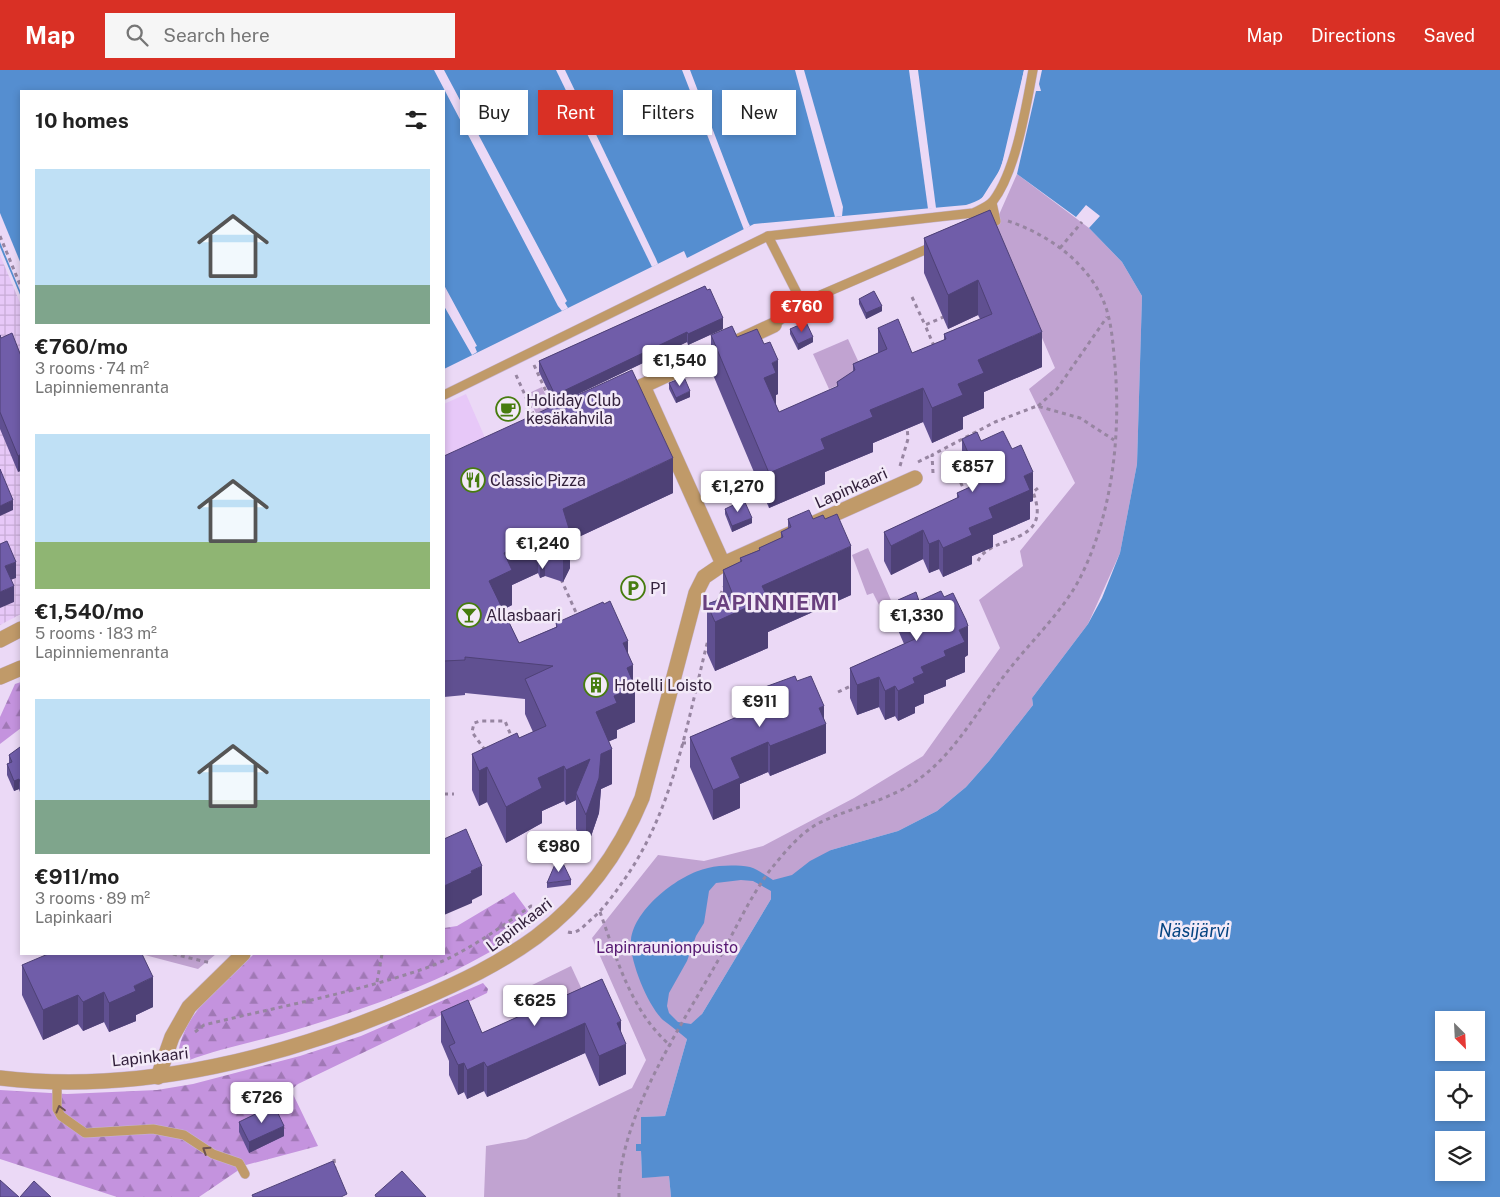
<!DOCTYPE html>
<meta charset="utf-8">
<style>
body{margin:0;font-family:"Public Sans",sans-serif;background:#f6f6f6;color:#222;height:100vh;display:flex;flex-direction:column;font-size:19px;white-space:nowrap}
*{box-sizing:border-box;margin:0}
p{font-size:16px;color:#767676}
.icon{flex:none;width:28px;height:28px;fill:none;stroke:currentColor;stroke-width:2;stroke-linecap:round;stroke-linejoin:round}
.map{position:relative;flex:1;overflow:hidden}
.side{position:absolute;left:20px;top:20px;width:425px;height:865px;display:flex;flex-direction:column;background:#fff;border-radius:0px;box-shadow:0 2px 8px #0003}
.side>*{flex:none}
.banner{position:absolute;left:460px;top:20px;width:475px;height:45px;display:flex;gap:10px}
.needle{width:32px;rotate:156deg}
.fabs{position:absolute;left:1435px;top:941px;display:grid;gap:10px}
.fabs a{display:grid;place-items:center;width:50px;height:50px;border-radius:0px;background:#fff;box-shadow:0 2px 8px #0003;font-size:25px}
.price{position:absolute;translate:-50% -42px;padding:0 11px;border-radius:5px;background:#fff;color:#222;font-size:16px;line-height:32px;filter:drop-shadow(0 1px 2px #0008)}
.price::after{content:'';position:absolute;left:50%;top:30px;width:15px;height:11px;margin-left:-8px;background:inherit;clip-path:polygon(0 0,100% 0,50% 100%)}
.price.on{background:#d93025;color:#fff}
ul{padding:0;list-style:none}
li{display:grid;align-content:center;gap:10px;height:265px;padding:0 15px}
li span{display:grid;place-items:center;height:155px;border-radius:0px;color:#555}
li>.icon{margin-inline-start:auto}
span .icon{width:90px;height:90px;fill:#fffc;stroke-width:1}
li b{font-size:21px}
h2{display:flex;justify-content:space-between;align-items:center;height:60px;padding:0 15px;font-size:21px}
.tag{padding:0 18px;border-radius:0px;background:#fff;box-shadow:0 2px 8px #0003;font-size:18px;line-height:45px}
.tag.on{background:#d93025;color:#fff}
header{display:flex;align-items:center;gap:30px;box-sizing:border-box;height:70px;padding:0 25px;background:#d93025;color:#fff}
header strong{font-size:24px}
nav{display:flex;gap:28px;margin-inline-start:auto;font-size:18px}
.search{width:350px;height:45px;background:#f6f6f6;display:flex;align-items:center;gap:12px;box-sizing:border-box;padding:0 18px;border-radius:0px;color:#767676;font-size:19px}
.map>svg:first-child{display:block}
.built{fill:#e7c8f8}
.industrial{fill:url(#industrial-grid)}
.forest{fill:url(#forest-firs)}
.green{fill:#c1a3d1}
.water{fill:#558ed0;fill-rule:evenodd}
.pier{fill:#ebd9f6}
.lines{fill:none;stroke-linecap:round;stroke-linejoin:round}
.lane-casing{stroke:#c6b4d1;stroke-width:10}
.street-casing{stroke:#c6b4d1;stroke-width:16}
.path{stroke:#9785a1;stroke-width:3;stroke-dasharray:4 4;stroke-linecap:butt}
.lane{stroke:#c09a69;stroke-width:9}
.street{stroke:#c09a69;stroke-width:15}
.wall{fill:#605091}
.shaded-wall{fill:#4e4176}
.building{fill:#705da9;stroke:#4e4176}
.oneway{stroke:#6b514e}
.labels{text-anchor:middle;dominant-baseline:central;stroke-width:5;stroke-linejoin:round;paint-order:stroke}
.poi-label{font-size:16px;fill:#33213c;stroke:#f3eaf8;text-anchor:start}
.street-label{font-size:16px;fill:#33213c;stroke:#f3eaf8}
.park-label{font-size:16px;fill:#571972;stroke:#f3eaf8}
.water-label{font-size:18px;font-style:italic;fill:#054481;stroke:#f3eaf8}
.district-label{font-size:21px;font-weight:bold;letter-spacing:1px;fill:#6a407f;stroke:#f3eaf8}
</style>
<header>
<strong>Map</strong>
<div class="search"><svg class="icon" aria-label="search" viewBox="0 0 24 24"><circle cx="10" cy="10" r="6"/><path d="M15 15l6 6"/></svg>Search here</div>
<nav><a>Map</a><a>Directions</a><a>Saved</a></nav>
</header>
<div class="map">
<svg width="1500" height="1127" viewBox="0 0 1500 1127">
<defs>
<pattern id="industrial-grid" width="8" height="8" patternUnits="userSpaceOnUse" patternTransform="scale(1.25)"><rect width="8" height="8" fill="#e7c8f8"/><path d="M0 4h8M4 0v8" fill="none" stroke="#c7acd6"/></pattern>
<pattern id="forest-firs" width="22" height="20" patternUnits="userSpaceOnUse" patternTransform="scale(1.25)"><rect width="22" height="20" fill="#c493de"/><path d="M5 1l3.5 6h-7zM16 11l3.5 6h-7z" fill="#a078b5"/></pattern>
</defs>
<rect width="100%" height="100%" fill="#ebd9f6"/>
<polygon class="built" points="466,324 486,370 444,389 444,334"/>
<polygon class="industrial" points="0,185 21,235 21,544 0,555"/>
<g class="forest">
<polygon points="21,612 21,658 0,674 0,647 15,614"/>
<path d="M514 822 536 852C461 907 370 938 282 964 250 973 218 979 187 991L178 986C182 942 225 912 254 884H444V858L457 856Z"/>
<polygon points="483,913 488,919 487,923 298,1014 291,1020 318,1076 246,1095 199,1127 117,1127 0,1089 0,1020 67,1024 157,1020 193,1014 300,986 361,966"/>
</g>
<g class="green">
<polygon points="1017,104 1089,158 1122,192 1142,226 1137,394 1120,483 1088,554 1032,628 1033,635 989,691 966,717 937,741 898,761 831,780 771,829 687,969 665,1046 641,1047 641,1074 636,1074 636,1081 641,1081 642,1107 669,1106 671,1127 484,1127 486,1076 526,1069 632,1018 646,990 592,868 658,785 704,791 763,776 854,728 923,686 1000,578 979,530 1023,496 1020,481 1075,413 1029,319 1055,298 994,156"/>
<polygon points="848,269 864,304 829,319 813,284"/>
<polygon points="542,317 556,348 541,354 527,324"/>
<polygon points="868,478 894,537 883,543 873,523 867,525 852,485"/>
<polygon points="141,884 216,884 198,899"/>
<polygon points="571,896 584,924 537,944 526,918"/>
</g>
<g class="water">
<path d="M0 0H1024C1017 32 1007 105 983 127 978 131 972 133 966 135L754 154 687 188 684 181 444 299V21H21V227L0 177Z"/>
<path d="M1042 0H1500V1127H671L669 1106 642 1108 641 1081H636V1074H641V1047L665 1046 687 969C679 962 671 956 663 950 648 936 629 890 631 870 634 839 679 804 708 798 721 795 737 795 750 797 758 799 766 806 773 810L792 805 810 791 831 780 898 761 937 741 966 717 989 691 1033 635 1032 628 1088 554 1102 528 1120 483 1137 394 1142 226 1122 192 1089 158 1100 146 1086 135 1076 147 1017 104 1036 21H1041L1039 14ZM741 810 753 811 771 821V829L702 944 691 954 678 952 669 943 667 936 669 923 687 891 696 866 704 853 709 821 716 813ZM1444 950H1476V982H1444ZM1444 1010H1476V1042H1444ZM1444 1070H1476V1102H1444Z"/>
</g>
<g class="pier">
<polygon points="434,0 444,0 567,231 565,233 568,238 562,241 558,236"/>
<polygon points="556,0 565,0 656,189 658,194 652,197"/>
<polygon points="682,0 690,0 748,152 750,156 744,160"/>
<polygon points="795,0 804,0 843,137 842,146 835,147"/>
<polygon points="909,0 918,0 936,138 928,139"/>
<polygon points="1024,0 1027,0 1003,99 984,129 982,128 1001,98"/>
<polygon points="0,143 21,194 21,223 0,172"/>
<polygon points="444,215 477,276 475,277 477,282 472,285 444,236"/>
</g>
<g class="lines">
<g class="lane-casing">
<g id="lane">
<polyline points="986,155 996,151 992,133"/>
<polyline points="768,166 802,233"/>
<polyline points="774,255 802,233 934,176"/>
<path d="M444 325 768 166 973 143C979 140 988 137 993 131 1016 101 1026 37 1033 0"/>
<polyline points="57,1012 57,1039 61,1046 85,1063 153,1059 184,1065 213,1084 239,1093 245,1104"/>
</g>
</g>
<g class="street-casing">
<g id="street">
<polyline points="643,316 723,494"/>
<polyline points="621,326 774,255"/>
<polyline points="0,570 21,559"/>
<polyline points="0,607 21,598"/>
<polyline points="158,1007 172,967 189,937 243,884"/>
<path d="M0 1008C142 1025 290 986 419 930 461 912 499 894 536 867 585 830 619 784 642 728L696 523 704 507 723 494 915 408"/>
</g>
</g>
<g class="path">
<polyline points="0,166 21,217"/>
<polyline points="1060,178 1082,152"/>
<polyline points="912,227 925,255"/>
<polyline points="934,276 925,255 946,246"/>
<polyline points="534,295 554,339"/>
<polyline points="516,305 533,343 528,347"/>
<polyline points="1038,336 1057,319 1107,247"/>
<polyline points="918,392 932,385"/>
<polyline points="900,396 908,369 907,356"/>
<polyline points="954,398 965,422"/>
<polyline points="933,403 932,385 995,352 1037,336 1080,348 1114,370"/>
<path d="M978 491C991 463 1054 477 1033 422L1038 418"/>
<polyline points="561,509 578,547"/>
<polyline points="717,532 725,515"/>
<polyline points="838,622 853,615"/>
<polyline points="682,673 694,673"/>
<polyline points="485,680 472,662 474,653 480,651 505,651 512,668"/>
<polyline points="444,724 454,724"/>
<path d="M600 842C617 889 631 942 671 976"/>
<path d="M568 862C578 865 585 854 593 848 605 837 615 823 624 810 674 739 687 652 708 570"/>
<polyline points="173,884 211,893"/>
<polyline points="377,912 382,884"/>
<path d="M195 962 204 955C277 937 354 923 426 898 464 884 498 859 531 836L546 839"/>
<polyline points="334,1089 335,1098"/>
<path d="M619 1127C617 1051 679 960 716 894 734 863 749 828 771 799 784 783 800 763 819 753 852 737 889 731 919 709 955 683 978 640 1004 606 1028 574 1060 545 1079 510 1112 446 1121 367 1115 296 1113 276 1112 250 1103 230 1086 191 1047 164 1008 151"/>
</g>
<use href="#lane" class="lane"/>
<use href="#street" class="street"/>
</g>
<g class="wall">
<polygon points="990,140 1042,297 984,322 984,338 963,347 963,359 932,373 923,352 873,373 873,382 825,402 825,414 769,438 711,300 711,265 737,267 778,324 776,325 776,335 779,342 837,317 837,312 853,302 853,294 878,283 878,258 912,283 944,270 944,264 980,249 978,245 948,259 924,203 924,168"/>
<polygon points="705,216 723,259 688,275 687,272 555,335 539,302 539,291"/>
<polygon points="859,229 882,241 866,249 859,234"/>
<polygon points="790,259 813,272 798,280 790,264"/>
<polygon points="0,265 1,268 21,286 18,402 0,359"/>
<polygon points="669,313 690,327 676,333 669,319"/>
<polygon points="962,369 981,371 1033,431 1030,432 1030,449 993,465 993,477 972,486 972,494 943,507 939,499 929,503 923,489 891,505 884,491 884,462 957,428 957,423 970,417 962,398"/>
<polygon points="444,386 673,423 570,471 570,498 563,512 545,506 540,508 538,503 512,515 512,535 503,540 519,573 556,557 556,553 628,583 633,612 635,652 617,660 617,668 609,671 612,714 601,719 599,743 586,781 576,759 576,730 566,735 564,731 542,741 542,753 506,773 487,732 479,736 472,720 472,684 519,668 533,662 525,644 525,629 465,623 465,625 444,627"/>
<polygon points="725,439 752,453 732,462 725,444"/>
<polygon points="788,449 851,525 768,562 768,578 715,601 707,583 707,534 723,528 723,500 740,492 740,488 759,480 759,478 781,468 781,462 788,459"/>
<polygon points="898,530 919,531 968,585 965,587 965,602 946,610 946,616 924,625 924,633 915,637 915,643 898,651 895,646 885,650 879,637 857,645 850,628 850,598 904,574 898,560"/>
<polygon points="765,617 824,650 826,683 770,706 768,702 740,714 740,738 713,750 690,697 690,667 765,635"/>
<polygon points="21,677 21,725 19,719 14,721 7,705 7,694 9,693 9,685"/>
<polygon points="571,810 571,815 547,818 547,813"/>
<polygon points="22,895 153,937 136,945 136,951 109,962 104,952 83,961 78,954 43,970 22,925"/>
<polygon points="602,909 621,963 626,1004 599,1016 585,983 487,1027 484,1021 467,1029 464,1022 458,1025 449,1005 449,991 441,972 441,942 482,963"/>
<polygon points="239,1052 284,1066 249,1083 239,1062"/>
</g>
<g class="shaded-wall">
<polygon points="978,210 978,245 948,259 948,225"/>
<polygon points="882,236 882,241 866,249 866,243"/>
<polygon points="723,248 723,259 688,275 688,264"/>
<polygon points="687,262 687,272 555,335 555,325"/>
<polygon points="1042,262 1042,297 984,322 984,338 963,347 963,359 932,373 932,338 978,290"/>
<polygon points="813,267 813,272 798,280 798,274"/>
<polygon points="778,290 778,324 776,325 776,337 764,308 772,293"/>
<polygon points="923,318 923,352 873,373 873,382 825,402 825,414 769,438 769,403 821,369 870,340"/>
<polygon points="690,321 690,327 676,333 676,328"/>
<polygon points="21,384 21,401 18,402 18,386"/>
<polygon points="673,388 673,423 570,471 570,498 563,512 563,439"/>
<polygon points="1033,402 1033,431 1030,432 1030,449 993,465 993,477 972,486 972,494 943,507 943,478 969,458 989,438 1024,406"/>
<polygon points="13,430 13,440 0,446 0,436"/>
<polygon points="752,448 752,453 732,462 732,456"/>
<polygon points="923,460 923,489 891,505 891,476"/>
<polygon points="538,467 538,503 512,515 512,535 489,547 489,511 504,483"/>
<polygon points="939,470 939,499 929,503 929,474"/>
<polygon points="545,471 545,506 540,508 540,472"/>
<polygon points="851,476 851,525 768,562 768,578 715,601 715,552 762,516"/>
<polygon points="16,492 16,508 5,512 5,496"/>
<polygon points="14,516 14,532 0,538 0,522"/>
<polygon points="968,556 968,585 965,587 965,602 946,610 946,616 924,625 924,633 915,637 915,643 898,651 898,621 921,597 944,581 959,560"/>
<polygon points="628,571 628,597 633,595 633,618 635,617 635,652 617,660 617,668 596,677 596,642 614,626 623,573"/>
<polygon points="879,607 879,637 857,645 857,615"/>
<polygon points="895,616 895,646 885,650 885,621"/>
<polygon points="824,636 824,654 826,654 826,683 770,706 770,676 819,638"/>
<polygon points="768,672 768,702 740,714 740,738 713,750 713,720 731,688"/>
<polygon points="612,679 612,714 601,719 599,743 586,781 586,745 601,684"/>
<polygon points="590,689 576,723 576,730 566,735 566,700"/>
<polygon points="564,696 564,731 542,741 542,753 506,773 506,737 538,708"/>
<polygon points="487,697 487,732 479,736 479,701"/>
<polygon points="19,709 19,719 14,721 14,711"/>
<polygon points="482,796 482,825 472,830 472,833 444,845 444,816 471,801"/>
<polygon points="153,907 153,937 136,945 136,951 109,962 109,933 134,916"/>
<polygon points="104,922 104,952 83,961 83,932"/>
<polygon points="78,925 78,954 43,970 43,940"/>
<polygon points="621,951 621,976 626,974 626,1004 599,1016 599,986 617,953"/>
<polygon points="585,953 585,983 487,1027 487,997"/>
<polygon points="484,992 484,1021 467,1029 467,1000"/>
<polygon points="464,993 464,1022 458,1025 458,995"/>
<polygon points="284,1056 284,1066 249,1083 249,1072"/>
</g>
<g class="building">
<polygon points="990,140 1042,262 978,290 984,303 958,314 963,325 932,338 923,318 870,340 873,347 821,369 825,379 769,403 711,265 732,256 737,267 757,259 764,274 770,272 778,290 772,293 776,303 764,308 779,342 838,316 837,312 855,300 853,294 887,279 878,258 898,249 912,283 946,269 944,264 992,244 978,210 948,225 924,168"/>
<polygon points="705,216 707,220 710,219 723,248 688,264 687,262 555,325 539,291"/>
<polygon points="874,221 882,236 866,243 859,229"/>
<polygon points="806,252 813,267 798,274 790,259"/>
<polygon points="12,263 21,286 21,384 18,386 0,342 0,265 1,268"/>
<polygon points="632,300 673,388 563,439 570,462 563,476 545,471 540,472 538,467 504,483 512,500 489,511 519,573 557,557 556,553 603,532 604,534 610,531 628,571 623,573 633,595 627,598 635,617 614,626 617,633 596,642 612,679 601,684 599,708 586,745 576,723 590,689 566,700 564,696 538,708 542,718 506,737 487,697 479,701 472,684 517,663 519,668 546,656 525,609 553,596 465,587 465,590 444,591 444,386"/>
<polygon points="684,307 690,321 676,328 669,313"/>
<polygon points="1003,361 1012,379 1021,375 1033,402 1024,406 1030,420 989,438 993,448 969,458 972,465 943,478 939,470 929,474 923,460 891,476 884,462 959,427 957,423 981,412 962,369 977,362 981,371"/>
<polygon points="0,399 13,430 0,436"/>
<polygon points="744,430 752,448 732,456 725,439"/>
<polygon points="809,440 813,449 823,445 825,449 837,444 851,476 762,516 768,528 715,552 707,534 733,525 723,500 742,491 740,488 760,480 759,478 783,467 781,462 791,457 788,449"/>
<polygon points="7,471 16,492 5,496 14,516 0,522 0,474"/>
<polygon points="941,521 944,527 953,523 966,550 968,556 959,560 965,572 944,581 946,586 921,597 924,603 913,608 915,613 898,621 895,616 885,621 879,607 857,615 850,598 915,569 898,530 916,522 919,531"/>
<polygon points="795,606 797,611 811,606 824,636 819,638 826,654 770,676 768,672 731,688 740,708 713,720 690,667 772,632 765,617"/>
<polygon points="20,677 21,677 21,714 19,709 14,711 7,694 12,692 9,685"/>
<polygon points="466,759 482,796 471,801 472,803 444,816 444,769"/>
<polygon points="559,785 571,810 547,813"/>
<polygon points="48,884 142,884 153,907 134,916 136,921 109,933 104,922 83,932 78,925 43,940 22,895"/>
<polygon points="602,909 621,951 617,953 626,974 599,986 585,953 487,997 484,992 467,1000 464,993 458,995 449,976 455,973 441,942 468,930 482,963"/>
<polygon points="274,1035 284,1056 249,1072 239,1052"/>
<polygon points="333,1091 347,1124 341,1127 253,1127 252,1125"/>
<polygon points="402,1101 426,1127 376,1127 375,1125"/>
<polygon points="0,1110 19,1127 0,1127"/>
<polygon points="34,1111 51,1127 20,1127"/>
</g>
<defs><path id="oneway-chevron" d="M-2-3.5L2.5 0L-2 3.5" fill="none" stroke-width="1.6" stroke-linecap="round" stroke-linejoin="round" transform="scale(1.25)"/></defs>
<g class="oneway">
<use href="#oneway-chevron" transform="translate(60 1039) rotate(-105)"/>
<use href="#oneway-chevron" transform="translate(206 1080) rotate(-147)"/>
</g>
<defs>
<g id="cafe-ring" transform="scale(1.25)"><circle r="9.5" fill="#f3eaf8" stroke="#477c0f" stroke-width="1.5"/><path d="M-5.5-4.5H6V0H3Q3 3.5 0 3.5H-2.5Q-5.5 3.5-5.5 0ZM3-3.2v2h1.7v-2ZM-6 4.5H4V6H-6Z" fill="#477c0f"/></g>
<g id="restaurant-ring" transform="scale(1.25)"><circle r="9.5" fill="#f3eaf8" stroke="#477c0f" stroke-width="1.5"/><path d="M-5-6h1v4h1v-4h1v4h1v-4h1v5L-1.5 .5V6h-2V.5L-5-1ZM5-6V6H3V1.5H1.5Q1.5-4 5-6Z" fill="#477c0f"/></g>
<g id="parking-ring" transform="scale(1.25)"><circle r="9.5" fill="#f3eaf8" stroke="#477c0f" stroke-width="1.5"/><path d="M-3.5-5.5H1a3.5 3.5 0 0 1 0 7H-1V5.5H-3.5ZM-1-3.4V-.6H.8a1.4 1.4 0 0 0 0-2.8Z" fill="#477c0f"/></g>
<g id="bar-ring" transform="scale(1.25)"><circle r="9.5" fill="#f3eaf8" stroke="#477c0f" stroke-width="1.5"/><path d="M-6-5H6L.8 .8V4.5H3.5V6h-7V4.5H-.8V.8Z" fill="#477c0f"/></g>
<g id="building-ring" transform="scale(1.25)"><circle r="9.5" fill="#f3eaf8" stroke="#477c0f" stroke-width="1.5"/><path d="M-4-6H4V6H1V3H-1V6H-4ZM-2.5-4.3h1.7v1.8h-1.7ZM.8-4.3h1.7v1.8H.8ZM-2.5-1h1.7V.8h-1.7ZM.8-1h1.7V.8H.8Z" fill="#477c0f"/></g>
</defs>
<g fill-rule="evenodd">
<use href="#cafe-ring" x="508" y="339"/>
<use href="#restaurant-ring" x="473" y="410"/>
<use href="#parking-ring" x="633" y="518"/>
<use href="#bar-ring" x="469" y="545"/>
<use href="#building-ring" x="596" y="615"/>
</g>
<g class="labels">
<g class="poi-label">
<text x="526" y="330">Holiday Club<tspan x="526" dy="18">kesäkahvila</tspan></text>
<text x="490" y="410">Classic Pizza</text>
<text x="650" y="518">P1</text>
<text x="486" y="545">Allasbaari</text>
<text x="614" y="615">Hotelli Loisto</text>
</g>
<g class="street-label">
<text transform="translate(851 418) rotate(-24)">Lapinkaari</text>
<text transform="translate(519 855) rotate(-37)">Lapinkaari</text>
<text transform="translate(150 987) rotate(-6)">Lapinkaari</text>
</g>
<g class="park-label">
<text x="667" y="877">Lapinraunionpuisto</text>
</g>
<g class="water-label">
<text x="1194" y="860">Näsijärvi</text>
</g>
<g class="district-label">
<text x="770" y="532">LAPINNIEMI</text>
</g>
</g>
</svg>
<div class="fabs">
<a><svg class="needle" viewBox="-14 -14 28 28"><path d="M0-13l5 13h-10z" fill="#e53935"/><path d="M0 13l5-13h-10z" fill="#767676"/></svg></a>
<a><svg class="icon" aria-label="locate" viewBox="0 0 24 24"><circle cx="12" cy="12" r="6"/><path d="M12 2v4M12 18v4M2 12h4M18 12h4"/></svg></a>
<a><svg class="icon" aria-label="layers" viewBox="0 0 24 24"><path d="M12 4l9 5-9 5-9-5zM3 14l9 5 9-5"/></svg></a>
</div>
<b class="price on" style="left:802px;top:263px">€760</b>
<b class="price" style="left:680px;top:317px">€1,540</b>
<b class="price" style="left:973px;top:423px">€857</b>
<b class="price" style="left:738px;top:443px">€1,270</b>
<b class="price" style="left:543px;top:500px">€1,240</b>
<b class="price" style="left:917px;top:572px">€1,330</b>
<b class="price" style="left:760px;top:658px">€911</b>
<b class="price" style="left:559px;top:803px">€980</b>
<b class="price" style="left:535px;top:957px">€625</b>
<b class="price" style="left:262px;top:1054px">€726</b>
<div class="banner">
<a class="tag">Buy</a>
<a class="tag on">Rent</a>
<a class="tag">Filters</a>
<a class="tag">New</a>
</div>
<section class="side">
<h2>10 homes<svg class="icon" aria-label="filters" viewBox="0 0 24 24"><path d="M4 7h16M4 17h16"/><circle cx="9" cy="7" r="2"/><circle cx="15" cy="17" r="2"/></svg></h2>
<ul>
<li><span style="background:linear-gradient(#bfe0f5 75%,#7fa58c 0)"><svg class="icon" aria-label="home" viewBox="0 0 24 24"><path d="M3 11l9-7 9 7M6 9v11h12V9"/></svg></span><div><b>€760/mo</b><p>3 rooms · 74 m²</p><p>Lapinniemenranta</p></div></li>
<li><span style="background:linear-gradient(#bfe0f5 70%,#8fb573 0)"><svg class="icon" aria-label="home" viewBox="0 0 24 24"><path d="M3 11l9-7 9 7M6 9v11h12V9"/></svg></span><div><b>€1,540/mo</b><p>5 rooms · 183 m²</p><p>Lapinniemenranta</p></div></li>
<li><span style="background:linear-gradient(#bfe0f5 65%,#7fa58c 0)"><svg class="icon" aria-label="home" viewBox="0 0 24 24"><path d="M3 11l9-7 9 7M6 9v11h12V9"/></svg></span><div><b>€911/mo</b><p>3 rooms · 89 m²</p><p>Lapinkaari</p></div></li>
</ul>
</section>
</div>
